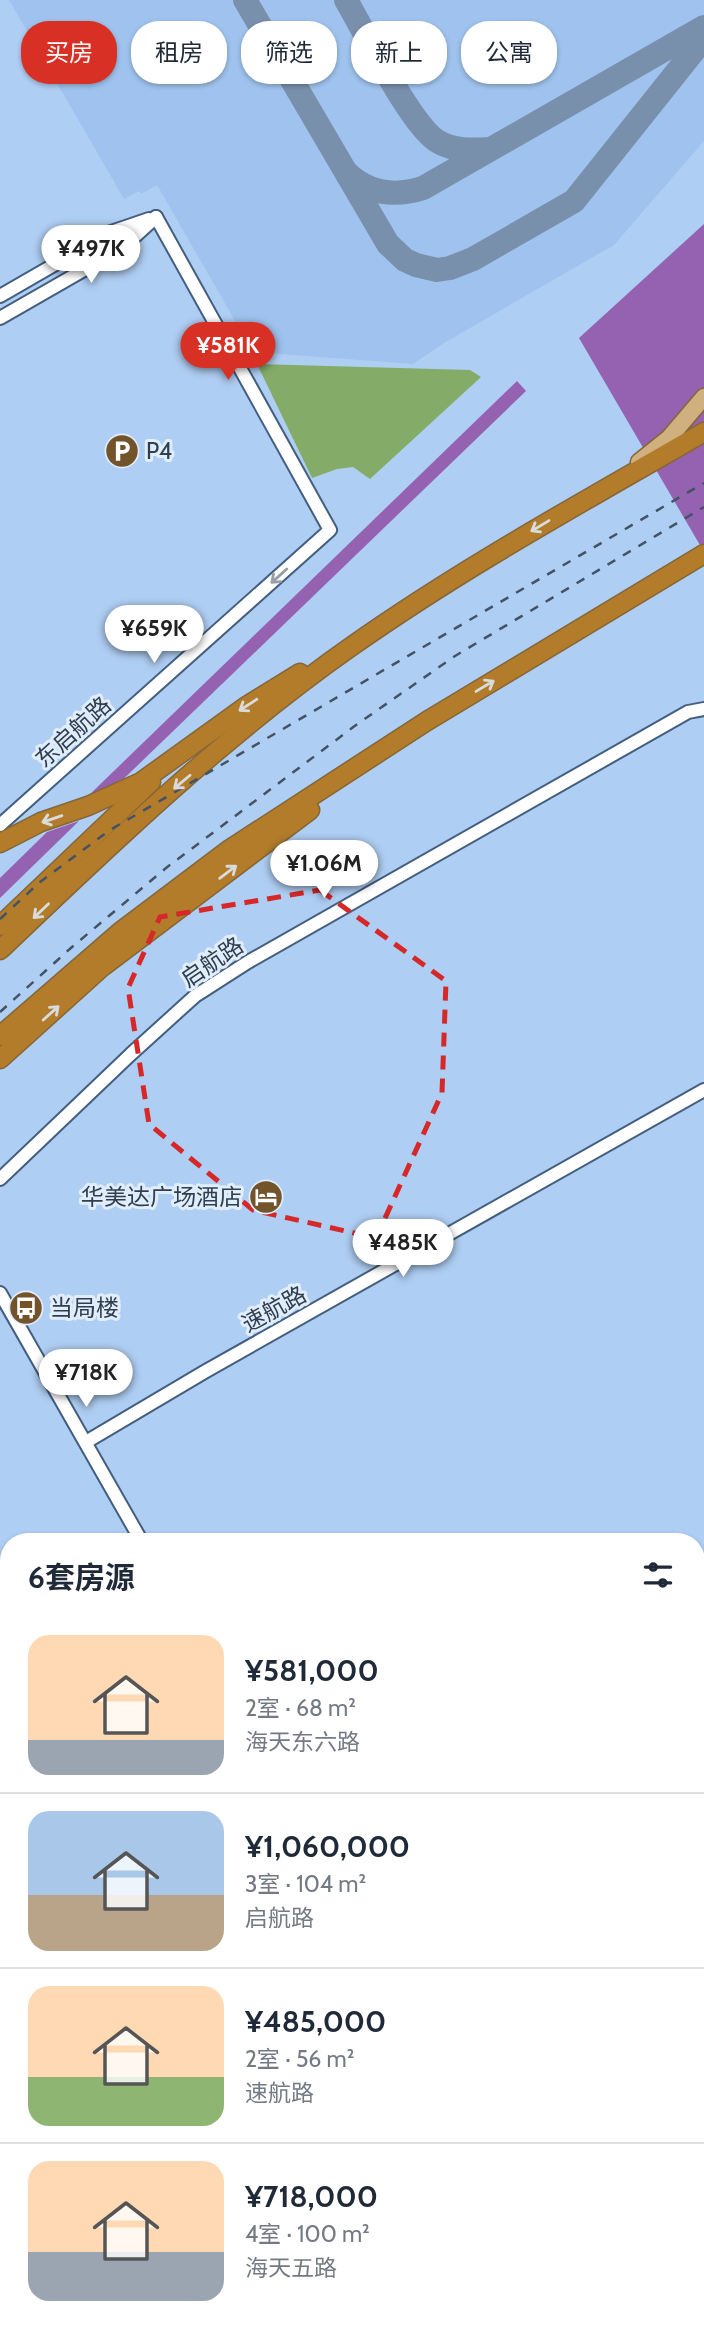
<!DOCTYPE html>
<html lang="zh">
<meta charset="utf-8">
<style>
body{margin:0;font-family:Cabin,"Noto Sans SC",sans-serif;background:#f6f6f7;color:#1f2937;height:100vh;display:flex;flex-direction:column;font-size:26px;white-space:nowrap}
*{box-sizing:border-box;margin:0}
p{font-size:23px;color:#747a83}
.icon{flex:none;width:38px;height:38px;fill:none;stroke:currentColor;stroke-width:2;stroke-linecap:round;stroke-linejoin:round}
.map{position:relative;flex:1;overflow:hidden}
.side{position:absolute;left:0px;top:1533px;width:705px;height:800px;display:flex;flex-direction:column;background:#fff;border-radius:28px 28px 0 0;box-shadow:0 2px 5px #0004}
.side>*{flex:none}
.guide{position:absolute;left:21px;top:21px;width:663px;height:63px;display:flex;gap:14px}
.price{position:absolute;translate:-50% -60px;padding:0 16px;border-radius:24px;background:#fff;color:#222;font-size:23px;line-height:46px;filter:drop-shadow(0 2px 4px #0008)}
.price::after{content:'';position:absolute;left:50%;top:42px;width:21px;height:16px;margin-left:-10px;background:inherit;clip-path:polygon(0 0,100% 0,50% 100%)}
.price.on{background:#d93025;color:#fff}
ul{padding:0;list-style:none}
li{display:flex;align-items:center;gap:21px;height:175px;padding:0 28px}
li+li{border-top:2px solid #e0e1e3}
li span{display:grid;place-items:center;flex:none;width:196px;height:140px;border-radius:21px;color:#555}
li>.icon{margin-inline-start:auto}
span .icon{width:84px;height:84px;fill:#fffc;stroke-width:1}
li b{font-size:30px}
h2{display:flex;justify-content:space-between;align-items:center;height:84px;padding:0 28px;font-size:30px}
.tag{padding:0 24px;border-radius:28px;background:#fff;box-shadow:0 2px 5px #0004;font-size:24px;line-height:63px}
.tag.on{background:#d93025;color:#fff}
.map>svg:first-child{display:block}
.built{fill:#9fc3ee}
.green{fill:#84ac68}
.water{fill:#9561b1}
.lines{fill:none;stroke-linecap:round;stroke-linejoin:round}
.taxiway{stroke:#7990ac;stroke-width:24}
.minor-casing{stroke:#435e7f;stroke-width:16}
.major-casing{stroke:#856637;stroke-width:19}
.highway-casing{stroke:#856637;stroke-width:21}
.minor{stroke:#fff;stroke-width:12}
.major{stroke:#d1b080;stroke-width:16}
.highway{stroke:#b27c2b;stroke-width:18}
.rail{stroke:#435264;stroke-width:2.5;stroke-dasharray:9 9;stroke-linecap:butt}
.oneway{stroke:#d9dcdd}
.oneway2{stroke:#989ea6}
.marked{fill:none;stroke:#d62828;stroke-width:5;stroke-dasharray:14 9;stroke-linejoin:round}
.labels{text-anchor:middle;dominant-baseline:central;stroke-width:6;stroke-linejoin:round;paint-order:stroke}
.poi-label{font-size:23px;fill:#313e4d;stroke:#e0edfc;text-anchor:start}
.street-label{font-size:23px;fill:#313e4d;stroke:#e0edfc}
</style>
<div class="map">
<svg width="704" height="2332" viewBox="0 0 704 2332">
<rect width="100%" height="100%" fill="#afcef3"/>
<g class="built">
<polygon points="9,0 704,0 704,141 614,245 444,343 413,364 253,352 157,185 141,194 139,191 124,199"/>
<polygon points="704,1581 704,2332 111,2332 106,2324 696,2324 696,1585"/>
</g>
<g class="green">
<polygon points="257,364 470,370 481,377 370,479 353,467 337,469 312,478"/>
<polygon points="704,1867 704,1955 697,1958 696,1871"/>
<polygon points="704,2034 704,2126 697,2113 697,2043"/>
<polygon points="135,2324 659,2324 664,2332 137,2332"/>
</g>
<g class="water">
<polygon points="704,224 704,552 579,338"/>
<polygon points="517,381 526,391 112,790 86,798"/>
<polygon points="79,821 0,898 0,878 47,832"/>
</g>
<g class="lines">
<g class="taxiway">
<polyline points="245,0 388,244 405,260 416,265 437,270 450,268 473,259 574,201 704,38"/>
<path d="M346 0C364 31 411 125 437 141 453 151 472 150 490 149"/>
<path d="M347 173C369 194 395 197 423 188L704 27"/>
<polyline points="696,1840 704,1836"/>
<polyline points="696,2000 704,1996"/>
<polyline points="696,2180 704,2193"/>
</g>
<g class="minor-casing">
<g id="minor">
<polyline points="0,296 111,232 149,219"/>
<polyline points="0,318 122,248 156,217"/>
<polyline points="0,825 330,530 156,217"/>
<polyline points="0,1179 131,1054 195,996 248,962 688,712 704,709"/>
<polyline points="0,1293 142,1542"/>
<polyline points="86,1442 206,1371 704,1090"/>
<polyline points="0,1672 9,1667"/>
<polyline points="0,1982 9,1977"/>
<polyline points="0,2002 9,1997"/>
<polyline points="0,2132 9,2148"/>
<polyline points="0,2316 9,2311"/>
</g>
</g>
<g class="major-casing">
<polyline id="major" points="639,462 669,438 704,397"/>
</g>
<g class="highway-casing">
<g id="highway">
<polyline points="0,843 41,822 88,806 141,782 245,707 300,673"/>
<polyline points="0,926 151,782"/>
<path d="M0 950C112 843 225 735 352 646 464 567 585 501 704 432"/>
<polyline points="0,1036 120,932 230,849 427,721 704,554"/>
<polyline points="0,1059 102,967 310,810"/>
</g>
</g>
<use href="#minor" class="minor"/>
<use href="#major" class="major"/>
<use href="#highway" class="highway"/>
<g class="rail">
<polyline points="0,919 40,882 110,830 704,483"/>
<polyline points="0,1012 72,947 166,868 356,725 455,656 704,507"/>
</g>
</g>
<defs><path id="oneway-shaft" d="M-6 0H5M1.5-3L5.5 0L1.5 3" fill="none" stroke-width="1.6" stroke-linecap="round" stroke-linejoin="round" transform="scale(1.75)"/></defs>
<g class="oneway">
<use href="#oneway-shaft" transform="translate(540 526) rotate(149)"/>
<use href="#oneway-shaft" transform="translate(485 686) rotate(-31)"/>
<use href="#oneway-shaft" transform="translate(248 705) rotate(147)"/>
<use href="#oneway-shaft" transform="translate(182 782) rotate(140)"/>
<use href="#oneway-shaft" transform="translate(52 819) rotate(161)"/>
<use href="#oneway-shaft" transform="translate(228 872) rotate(-37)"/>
<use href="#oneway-shaft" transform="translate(41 911) rotate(136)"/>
<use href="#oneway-shaft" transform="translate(51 1013) rotate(-42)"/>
</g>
<use class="oneway2" href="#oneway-shaft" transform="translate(279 576) rotate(138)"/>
<path class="marked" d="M320 890 446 981 442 1093 376 1238 253 1210 149 1124 128 988 160 917Z"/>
<defs>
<g id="parking-disc" transform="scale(1.75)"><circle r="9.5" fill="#735329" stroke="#e0edfc"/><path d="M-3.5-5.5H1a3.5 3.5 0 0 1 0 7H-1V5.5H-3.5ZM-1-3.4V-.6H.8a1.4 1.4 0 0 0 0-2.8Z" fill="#fff"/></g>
<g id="hotel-disc" transform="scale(1.75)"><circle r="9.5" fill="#735329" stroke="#e0edfc"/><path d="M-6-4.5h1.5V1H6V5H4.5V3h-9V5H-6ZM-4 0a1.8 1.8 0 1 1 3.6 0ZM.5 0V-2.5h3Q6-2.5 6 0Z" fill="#fff"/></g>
<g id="bus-disc" transform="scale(1.75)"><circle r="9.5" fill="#735329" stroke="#e0edfc"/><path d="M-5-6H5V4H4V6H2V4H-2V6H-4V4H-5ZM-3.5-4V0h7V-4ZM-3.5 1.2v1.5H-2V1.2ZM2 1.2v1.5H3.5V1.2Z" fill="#fff"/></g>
</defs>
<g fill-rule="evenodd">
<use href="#parking-disc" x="122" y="451"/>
<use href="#hotel-disc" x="266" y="1197"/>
<use href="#bus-disc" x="26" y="1308"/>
</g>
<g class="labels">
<g class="poi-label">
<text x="146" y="451">P4</text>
<text x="242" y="1197" text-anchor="end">华美达广场酒店</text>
<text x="50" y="1308">当局楼</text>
</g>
<g class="street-label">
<text transform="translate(73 732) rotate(-42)">东启航路</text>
<text transform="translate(212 962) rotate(-34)">启航路</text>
<text transform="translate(274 1309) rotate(-29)">速航路</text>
</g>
</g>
</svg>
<b class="price" style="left:91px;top:285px">¥497K</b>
<b class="price on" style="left:228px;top:382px">¥581K</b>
<b class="price" style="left:154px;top:665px">¥659K</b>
<b class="price" style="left:324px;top:900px">¥1.06M</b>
<b class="price" style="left:403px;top:1279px">¥485K</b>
<b class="price" style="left:86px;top:1409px">¥718K</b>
<div class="guide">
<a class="tag on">买房</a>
<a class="tag">租房</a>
<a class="tag">筛选</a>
<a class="tag">新上</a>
<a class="tag">公寓</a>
</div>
<section class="side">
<h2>6套房源<svg class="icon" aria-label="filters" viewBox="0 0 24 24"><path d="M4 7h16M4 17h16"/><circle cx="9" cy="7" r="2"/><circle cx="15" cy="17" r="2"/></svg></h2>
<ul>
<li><span style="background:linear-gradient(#ffd9b3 75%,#9aa5b1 0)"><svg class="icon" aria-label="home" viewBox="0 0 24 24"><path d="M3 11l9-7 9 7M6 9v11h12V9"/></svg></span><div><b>¥581,000</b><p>2室 · 68 m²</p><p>海天东六路</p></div></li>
<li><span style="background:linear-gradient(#a9c7e8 60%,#b9a48a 0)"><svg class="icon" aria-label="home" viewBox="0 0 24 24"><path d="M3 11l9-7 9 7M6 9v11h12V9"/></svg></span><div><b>¥1,060,000</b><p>3室 · 104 m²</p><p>启航路</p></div></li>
<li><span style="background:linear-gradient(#ffd9b3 65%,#8fb573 0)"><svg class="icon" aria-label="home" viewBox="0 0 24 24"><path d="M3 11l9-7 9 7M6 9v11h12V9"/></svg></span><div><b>¥485,000</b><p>2室 · 56 m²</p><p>速航路</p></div></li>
<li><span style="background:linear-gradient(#ffd9b3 65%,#9aa5b1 0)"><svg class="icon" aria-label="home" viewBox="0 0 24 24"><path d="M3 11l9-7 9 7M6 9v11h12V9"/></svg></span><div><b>¥718,000</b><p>4室 · 100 m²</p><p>海天五路</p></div></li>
</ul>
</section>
</div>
